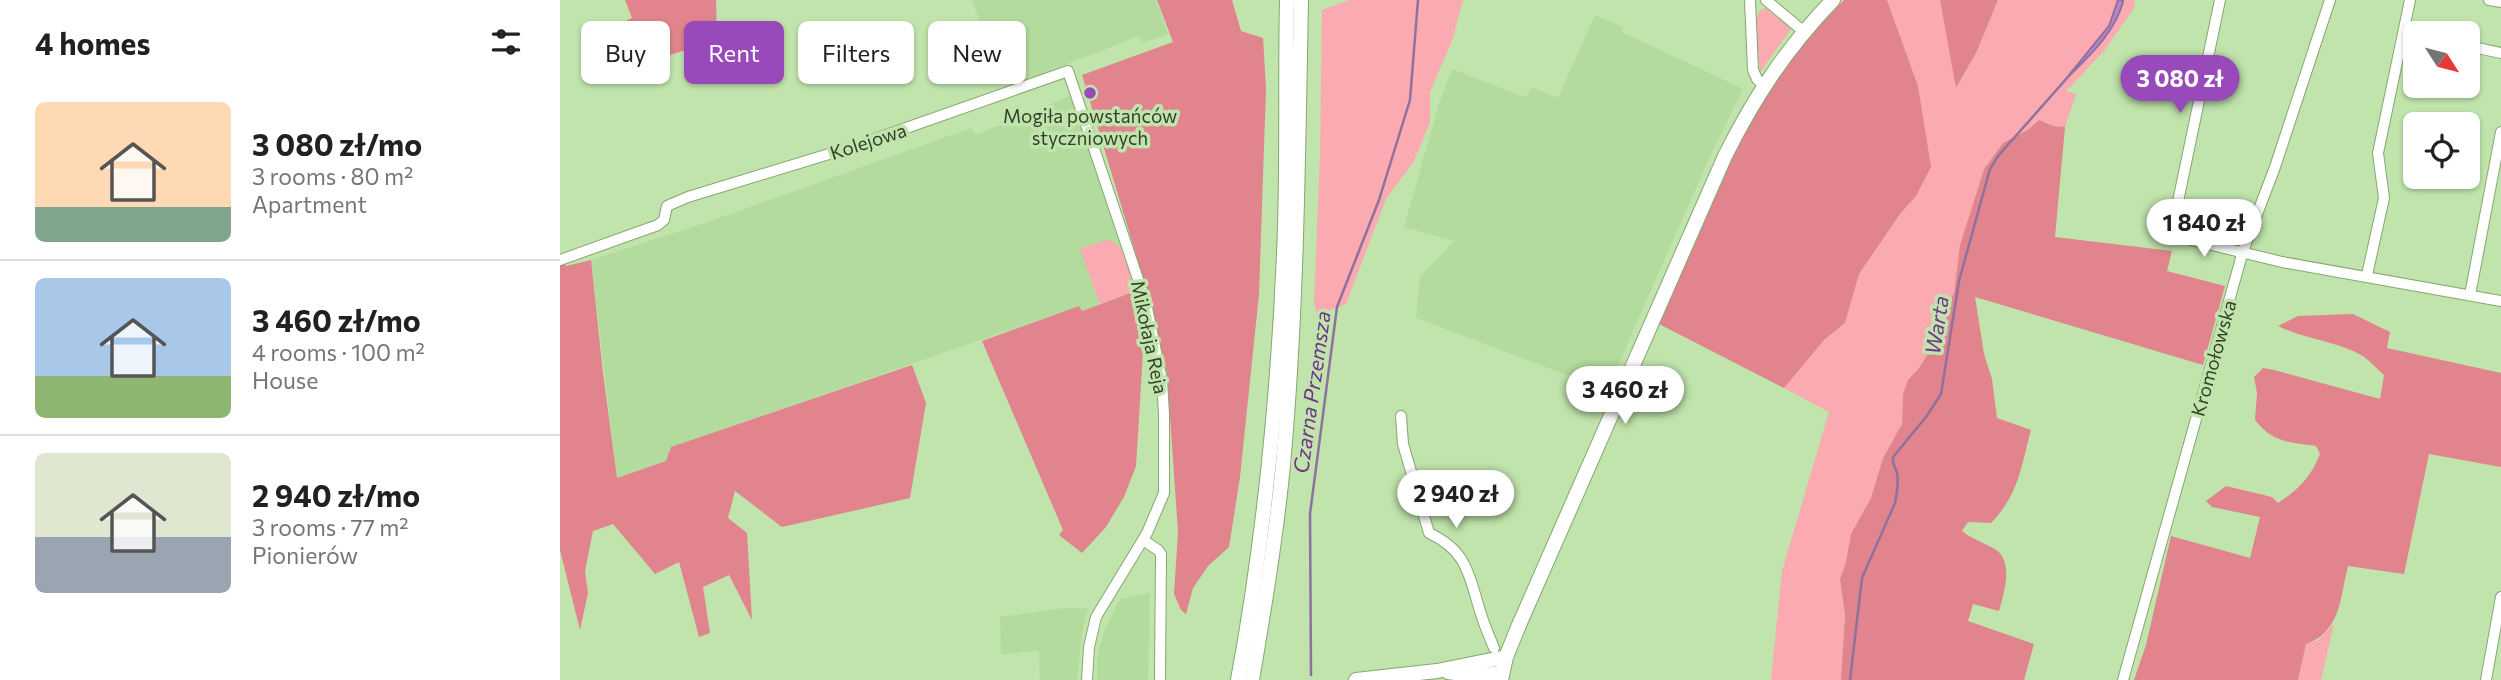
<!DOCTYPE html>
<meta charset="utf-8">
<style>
body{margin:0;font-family:Commissioner,sans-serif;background:#f2f2f2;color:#202124;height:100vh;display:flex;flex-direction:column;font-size:26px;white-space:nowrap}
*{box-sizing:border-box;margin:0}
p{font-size:23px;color:#757577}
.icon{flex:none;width:38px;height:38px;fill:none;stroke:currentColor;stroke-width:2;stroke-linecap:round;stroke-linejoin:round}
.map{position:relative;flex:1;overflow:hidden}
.details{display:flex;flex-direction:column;background:#fff;width:560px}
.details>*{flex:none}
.hud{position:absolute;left:21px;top:21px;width:665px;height:63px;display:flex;gap:14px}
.needle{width:46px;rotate:126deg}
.fabs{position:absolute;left:1843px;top:21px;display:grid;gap:14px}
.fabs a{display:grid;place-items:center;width:77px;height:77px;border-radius:10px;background:#fff;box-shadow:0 2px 5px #0004;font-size:35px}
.price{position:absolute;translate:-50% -60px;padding:0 16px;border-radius:24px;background:#fff;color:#222;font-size:23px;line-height:46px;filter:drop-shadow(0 2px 4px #0008)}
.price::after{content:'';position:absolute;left:50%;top:42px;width:21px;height:16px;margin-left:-10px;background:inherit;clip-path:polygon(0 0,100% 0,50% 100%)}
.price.current{background:#9849ba;color:#fff}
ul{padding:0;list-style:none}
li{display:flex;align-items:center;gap:21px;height:175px;padding:0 35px}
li+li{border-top:2px solid #e0e0e0}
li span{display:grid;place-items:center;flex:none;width:196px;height:140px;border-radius:10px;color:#555}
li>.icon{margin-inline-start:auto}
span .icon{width:84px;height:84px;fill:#fffc;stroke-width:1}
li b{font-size:30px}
h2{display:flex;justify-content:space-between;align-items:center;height:84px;padding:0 35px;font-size:30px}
.tag{padding:0 24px;border-radius:10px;background:#fff;box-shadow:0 2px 5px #0004;font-size:24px;line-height:63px}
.tag.current{background:#9849ba;color:#fff}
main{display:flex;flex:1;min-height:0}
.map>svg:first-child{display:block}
.built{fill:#b3db9d}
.green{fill:#faaab0}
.forest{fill:#e1848d}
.water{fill:#b686cd;stroke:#8e719c;stroke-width:2}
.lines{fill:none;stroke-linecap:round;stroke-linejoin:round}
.stream{stroke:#8e719c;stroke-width:2.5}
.minor-casing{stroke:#85a771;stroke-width:12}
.major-casing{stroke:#85a771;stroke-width:16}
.minor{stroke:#fff;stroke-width:10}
.major{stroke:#fff;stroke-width:14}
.poi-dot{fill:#9849ba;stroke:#c0e4ac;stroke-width:2.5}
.labels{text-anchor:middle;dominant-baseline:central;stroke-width:7;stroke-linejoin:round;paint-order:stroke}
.poi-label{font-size:19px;fill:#32412a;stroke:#c0e4ac}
.street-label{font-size:19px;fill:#32412a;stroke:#c0e4ac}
.water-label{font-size:21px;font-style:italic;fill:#703489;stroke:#c0e4ac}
</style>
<main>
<section class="details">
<h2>4 homes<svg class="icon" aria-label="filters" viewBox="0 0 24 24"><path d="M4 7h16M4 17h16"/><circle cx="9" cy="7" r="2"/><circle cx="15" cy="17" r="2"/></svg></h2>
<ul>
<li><span style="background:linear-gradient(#ffd9b3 75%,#7fa58c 0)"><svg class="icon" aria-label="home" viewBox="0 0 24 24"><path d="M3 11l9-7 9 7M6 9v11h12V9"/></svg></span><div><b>3 080 zł/mo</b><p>3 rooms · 80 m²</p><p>Apartment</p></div></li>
<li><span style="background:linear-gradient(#a9c7e8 70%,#8fb573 0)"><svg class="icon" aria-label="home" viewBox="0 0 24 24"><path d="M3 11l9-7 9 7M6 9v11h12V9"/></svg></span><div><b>3 460 zł/mo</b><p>4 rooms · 100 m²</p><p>House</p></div></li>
<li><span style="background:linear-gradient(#dfe7d0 60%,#9aa5b1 0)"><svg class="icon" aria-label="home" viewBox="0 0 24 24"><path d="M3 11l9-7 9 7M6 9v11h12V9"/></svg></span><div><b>2 940 zł/mo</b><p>3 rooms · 77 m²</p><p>Pionierów</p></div></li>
</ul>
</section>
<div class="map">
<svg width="1941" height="680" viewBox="0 0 1941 680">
<rect width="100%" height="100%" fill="#c0e4ac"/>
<g class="built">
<polygon points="412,0 596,0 608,34 582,43 579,36 456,84 441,77"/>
<polygon points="1035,15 1063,27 1062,32 1183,89 1150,156 1047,390 856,318 860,277 894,241 844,227 879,104 892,69 964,97 968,94 970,89 974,88 998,98"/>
<polygon points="510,96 576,291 521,311 519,306 111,447 106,461 57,478 31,260 145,223 411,128 416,135"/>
<polygon points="590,593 588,680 537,680 537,659 544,631 560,599"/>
<polygon points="505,608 528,608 522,633 517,680 480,680 479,650 441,655 440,617"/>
</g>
<g class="green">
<polygon points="789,0 903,0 893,38 870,92 870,122 854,161 826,199 786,304 757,315 754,303 760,155 762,10"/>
<polygon points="1327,0 1380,0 1397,87 1416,53 1438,0 1575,0 1574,8 1544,51 1506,91 1516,94 1505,127 1493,126 1479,120 1469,129 1443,143 1424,169 1400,245 1394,293 1387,307 1386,325 1359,368 1348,380 1343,394 1342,424 1323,458 1311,498 1291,534 1286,562 1280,579 1285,615 1281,680 1211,680 1222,571 1269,412 1224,388 1264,340 1285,323 1299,274 1340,214 1356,196 1358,86"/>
<polygon points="1206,8 1231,29 1200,72 1195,20 1201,10"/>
<path d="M546 240C567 241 570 274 576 291L540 304 520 249Z"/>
<polygon points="1774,624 1761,680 1738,680 1746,644 1758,640"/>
</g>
<g class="forest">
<polygon points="65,0 156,0 157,40 63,70 46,30 72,18"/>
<polygon points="597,0 672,0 681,31 703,38 706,88 699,294 680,477 669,547 648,566 633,588 626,614 621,610 614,594 618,532 607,373 592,308 522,75 613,42"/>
<path d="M1284 0H1327L1358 86 1371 167 1356 196 1340 214 1299 274 1285 323 1264 340 1224 388 1099 324C1135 243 1166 156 1215 82 1235 52 1259 26 1284 0Z"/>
<polygon points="1380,0 1438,0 1416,53 1396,88"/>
<path d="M1479 120 1493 126 1505 127 1495 237 1612 251 1607 271 1665 286 1643 365 1415 297 1424 354 1432 379 1437 418 1471 430C1461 467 1459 494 1431 523L1408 522 1402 531C1412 539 1422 542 1433 548 1455 559 1444 593 1439 611L1413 604 1408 621 1474 644 1464 680H1281L1285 615 1280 579 1286 562 1291 534 1311 498 1323 458 1342 424 1343 394 1348 380 1359 368 1386 325 1387 307 1394 293 1400 245 1424 169 1443 143 1469 129Z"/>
<polygon points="0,257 6,266 31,260 43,373 57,478 106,461 111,447 352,365 366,403 350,498 222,527 175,491 168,518 187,533 192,620 169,575 143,587 150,633 139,637 119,562 95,574 53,524 33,531 25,571 28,593 20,630 0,550"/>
<polygon points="576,291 585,319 576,466 564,497 546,527 522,553 499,535 503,530 422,341 519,306 522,311"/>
<path d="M1793 314 1830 332 1827 348 1941 373V467L1869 454 1844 574 1788 566C1780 597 1781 632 1746 644L1738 680H1574L1586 645 1611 536 1690 558 1700 517 1652 507 1646 501 1666 486 1712 497 1718 503C1739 489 1751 477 1760 454L1756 446C1729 442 1713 443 1695 420L1697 393 1694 377 1703 368 1714 370 1820 399 1824 375C1817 369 1810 361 1803 356 1776 341 1744 339 1718 326L1738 316Z"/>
</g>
<path class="water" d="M1558 0H1563V2C1554 34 1529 56 1506 79L1549 26Z"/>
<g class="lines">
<g class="stream">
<polyline points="751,675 750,514 777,307 819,200 850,100 858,0"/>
<path d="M1290 680 1302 578 1335 503C1337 493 1339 483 1337 473 1335 466 1332 464 1333 457L1366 417 1381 394 1399 281 1430 169 1438 156 1507 78"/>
</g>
<g class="minor-casing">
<g id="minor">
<polyline points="1190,0 1193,70 1197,79 1203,85"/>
<polyline points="1206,0 1243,31"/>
<polyline points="1660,0 1611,235 1722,262 1941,301"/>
<polyline points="1929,0 1941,2"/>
<polyline points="1850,34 1855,35"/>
<polyline points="1908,46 1941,53"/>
<polyline points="0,260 98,225 104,220 107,206 128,197 295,146 508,71 586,303 602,381 604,414 604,493 587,533 536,617 529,647 527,680"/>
<polyline points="1807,275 1824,198 1818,153 1850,0"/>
<polyline points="1910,295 1941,132"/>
<path d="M841 416 843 444 869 533C910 552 909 579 922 617 925 627 930 638 934 648"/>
<polyline points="583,540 598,550 601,554 600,678"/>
<polyline points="1563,680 1683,251 1715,167 1770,0"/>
<polyline points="1926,680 1941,597"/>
</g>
</g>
<g class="major-casing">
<g id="major">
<polyline points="888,672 915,676 942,673"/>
<path d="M678 680C704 539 718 397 724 254 728 169 725 85 727 0"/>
<path d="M692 680C704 609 716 537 723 465 737 311 738 155 741 0"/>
<polyline points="796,680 877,671 946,657"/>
<path d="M941 680 946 657 959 625 1165 156C1195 96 1226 49 1273 0"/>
</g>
</g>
<use href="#minor" class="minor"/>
<use href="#major" class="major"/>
</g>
<circle class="poi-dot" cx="530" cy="93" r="7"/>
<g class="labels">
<g class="poi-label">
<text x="530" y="115">Mogiła powstańców<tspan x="530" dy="22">styczniowych</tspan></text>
</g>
<g class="street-label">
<text transform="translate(308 141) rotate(-18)">Kolejowa</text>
<text transform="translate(590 337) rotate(78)">Mikołaja Reja</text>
<text transform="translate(1653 358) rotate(-74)">Kromołowska</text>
</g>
<g class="water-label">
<text transform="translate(1376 325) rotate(-81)">Warta</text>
<text transform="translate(751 392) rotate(-82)">Czarna Przemsza</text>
</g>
</g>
</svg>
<div class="fabs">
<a><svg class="needle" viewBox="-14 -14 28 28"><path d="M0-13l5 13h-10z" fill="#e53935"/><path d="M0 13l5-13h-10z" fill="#757577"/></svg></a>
<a><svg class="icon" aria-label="locate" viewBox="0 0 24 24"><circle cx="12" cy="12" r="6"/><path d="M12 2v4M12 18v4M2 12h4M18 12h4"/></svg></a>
</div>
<b class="price current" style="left:1620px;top:115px">3 080 zł</b>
<b class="price" style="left:1644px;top:259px">1 840 zł</b>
<b class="price" style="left:1065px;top:426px">3 460 zł</b>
<b class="price" style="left:896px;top:530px">2 940 zł</b>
<div class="hud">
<a class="tag">Buy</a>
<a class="tag current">Rent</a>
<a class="tag">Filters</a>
<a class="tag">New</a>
</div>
</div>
</main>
